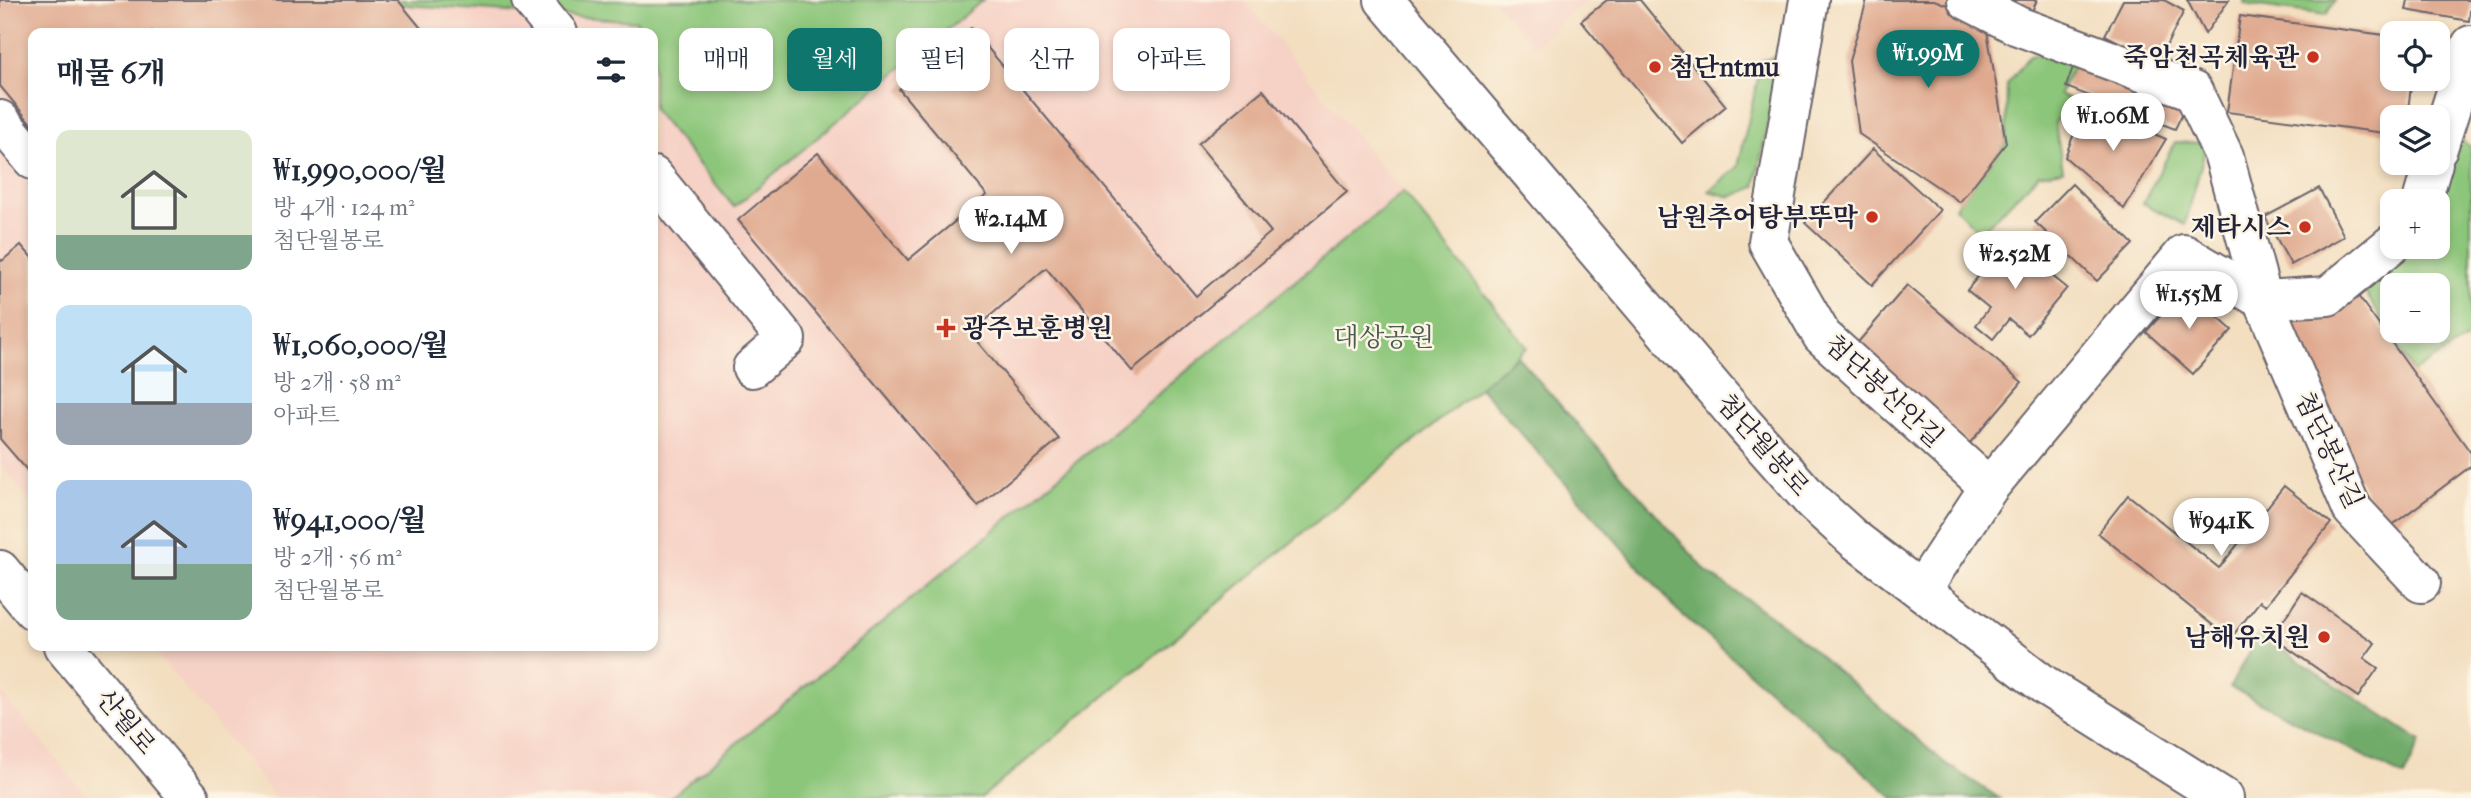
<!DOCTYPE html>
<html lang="ko">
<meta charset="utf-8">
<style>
body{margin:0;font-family:"IM FELL French Canon","Noto Serif KR",serif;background:#f2f2f3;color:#1f2937;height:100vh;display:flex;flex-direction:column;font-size:26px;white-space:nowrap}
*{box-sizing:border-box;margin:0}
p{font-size:23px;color:#747a83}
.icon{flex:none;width:38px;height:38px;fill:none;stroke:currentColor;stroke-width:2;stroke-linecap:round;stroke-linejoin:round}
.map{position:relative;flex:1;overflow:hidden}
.side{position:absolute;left:28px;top:28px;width:630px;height:623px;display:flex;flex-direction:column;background:#fff;border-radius:14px;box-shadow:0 4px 10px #0003}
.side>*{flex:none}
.guide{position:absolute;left:679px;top:28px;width:665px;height:63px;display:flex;gap:14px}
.fabs{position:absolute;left:2380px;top:21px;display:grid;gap:14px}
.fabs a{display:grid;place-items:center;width:70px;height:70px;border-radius:14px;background:#fff;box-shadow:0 4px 10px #0003;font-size:35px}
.price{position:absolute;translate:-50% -60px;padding:0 16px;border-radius:24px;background:#fff;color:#222;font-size:23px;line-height:46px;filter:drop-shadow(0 2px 4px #0008)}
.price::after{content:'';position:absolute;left:50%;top:42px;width:21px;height:16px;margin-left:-10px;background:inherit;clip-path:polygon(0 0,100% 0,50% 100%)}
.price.current{background:#0f766e;color:#fff}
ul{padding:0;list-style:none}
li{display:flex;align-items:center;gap:21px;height:175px;padding:0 28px}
li span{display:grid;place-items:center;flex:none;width:196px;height:140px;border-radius:14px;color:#555}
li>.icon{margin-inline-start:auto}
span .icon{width:84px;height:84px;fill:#fffc;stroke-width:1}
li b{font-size:30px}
h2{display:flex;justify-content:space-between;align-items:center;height:84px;padding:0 28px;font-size:30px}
.pill{padding:0 24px;border-radius:14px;background:#fff;box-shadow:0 4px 10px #0003;font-size:24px;line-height:63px}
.pill.current{background:#0f766e;color:#fff}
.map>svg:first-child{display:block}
.built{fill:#f6d1c5}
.green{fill:#8cc67a;stroke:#57745a;stroke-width:2;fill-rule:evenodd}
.forest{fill:#71ab6a;stroke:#4a6652;stroke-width:2}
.building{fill:#e0aa90}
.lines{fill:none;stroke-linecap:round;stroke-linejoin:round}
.minor-casing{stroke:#6b646a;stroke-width:42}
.minor{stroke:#fff;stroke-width:38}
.poi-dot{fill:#c8321e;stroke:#fcf5e5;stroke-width:2.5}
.labels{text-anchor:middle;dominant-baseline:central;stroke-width:5;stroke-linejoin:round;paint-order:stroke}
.poi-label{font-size:26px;font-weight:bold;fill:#22223b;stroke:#fcf5e5;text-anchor:end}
.park-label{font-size:26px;fill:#475b51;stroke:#fcf5e5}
.street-label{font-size:26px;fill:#22223b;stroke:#fcf5e5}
</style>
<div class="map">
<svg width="2471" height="798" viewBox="0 0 2471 798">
<rect width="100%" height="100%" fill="#fcf5e5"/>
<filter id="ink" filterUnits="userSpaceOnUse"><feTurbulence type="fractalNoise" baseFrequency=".0143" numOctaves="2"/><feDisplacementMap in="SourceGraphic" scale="14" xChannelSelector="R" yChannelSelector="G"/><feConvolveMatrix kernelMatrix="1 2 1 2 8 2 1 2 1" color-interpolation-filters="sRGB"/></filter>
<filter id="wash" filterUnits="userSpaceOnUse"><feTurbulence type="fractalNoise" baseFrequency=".00686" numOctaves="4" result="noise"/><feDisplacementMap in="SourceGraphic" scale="28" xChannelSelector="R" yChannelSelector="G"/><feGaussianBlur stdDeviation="1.57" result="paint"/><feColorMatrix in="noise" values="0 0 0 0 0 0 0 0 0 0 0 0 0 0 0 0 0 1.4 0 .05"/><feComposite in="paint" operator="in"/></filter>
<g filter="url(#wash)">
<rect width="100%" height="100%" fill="#f3dec0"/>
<g class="built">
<polygon points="0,0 1244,0 1403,192 670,798 277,798 150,646 653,646 653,33 33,33 33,504 0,464"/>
<polygon points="1494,0 1586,0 1533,47"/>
<polygon points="0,691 88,798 0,798"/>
</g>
<g class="green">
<polygon points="394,0 983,0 734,207 653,109 653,33 636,33 637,21 393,4"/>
<polygon points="2245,0 2335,0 2326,15 2244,4"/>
<polygon points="2053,53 2073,67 2059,94 2071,100 2055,123 2063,170 2039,174 1980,233 1955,207 2006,143 2007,85 2029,56"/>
<polygon points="1781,56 1755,187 1731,197 1709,191 1738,167 1762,60"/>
<path d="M2457 138 2471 147V336L2413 372 2360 283 2409 247H2438V201ZM2392 285H2438V331H2392Z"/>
<polygon points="2175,142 2207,143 2185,225 2143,203"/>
<polygon points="1403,192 1527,347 1480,387 981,798 670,798"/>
</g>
<g class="forest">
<polygon points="1517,356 1707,572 1784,625 1945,763 1999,798 1894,798 1677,610 1480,387"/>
<polygon points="2258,634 2421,741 2404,777 2230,687"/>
</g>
<g id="blocks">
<g class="building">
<polygon points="0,0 398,0 425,33 154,33 152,31 149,33 33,33 33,126 0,86"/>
<polygon points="1607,0 1640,0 1726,106 1682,143 1581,21"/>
<polygon points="1867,0 1934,0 1985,19 2006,143 1960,202 1859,134 1849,61"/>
<polygon points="1996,0 2037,0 2030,16"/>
<polygon points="2123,0 2164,0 2184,11 2158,62 2105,35"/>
<polygon points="2187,0 2229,0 2205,34"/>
<polygon points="2408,0 2471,0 2469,21 2406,10"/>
<polygon points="2240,16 2392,36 2392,79 2412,79 2407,117 2392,117 2392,134 2227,112"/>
<polygon points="971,28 1196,296 1271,232 1198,144 1263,90 1347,192 1132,371 1046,268 970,333 1059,439 978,506 738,220 818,153 908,260 987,195 899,89"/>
<polygon points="2073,67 2187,104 2175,129 2066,87"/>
<polygon points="2085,105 2166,139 2124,209 2065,157"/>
<polygon points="1873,149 1940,210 1872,285 1805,223"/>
<polygon points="2072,184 2133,244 2097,281 2035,222"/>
<polygon points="2319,188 2344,236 2291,265 2265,217"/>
<polygon points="2008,240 2067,288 2028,335 2009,319 1993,339 1976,325 1989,308 1967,290"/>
<polygon points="21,245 33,259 33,477 0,439 0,259 2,261"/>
<polygon points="1907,285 2022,382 1969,444 1854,347"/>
<polygon points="2185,288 2232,330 2193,374 2146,332"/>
<polygon points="2353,289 2471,453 2471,466 2387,529 2325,418 2277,315"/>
<polygon points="2284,486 2331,523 2266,605 2260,601 2230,639 2098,533 2128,495 2219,568"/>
<polygon points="2302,592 2375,643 2364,658 2378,668 2358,697 2272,637"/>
</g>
</g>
</g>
<g filter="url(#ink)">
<use href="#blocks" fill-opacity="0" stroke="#6b646a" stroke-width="2"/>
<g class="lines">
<g class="minor-casing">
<g id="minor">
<polyline points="531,0 558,33"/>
<polyline points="1384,0 1743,423 1814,503 1854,539 2047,687 2224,798"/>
<polyline points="1809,0 1768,242 1822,336 1989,487"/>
<polyline points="1967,0 2018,26 2193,91 2224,156 2263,300 2352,509 2421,583"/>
<polyline points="0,120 33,160"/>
<polyline points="2438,148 2471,45"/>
<polyline points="653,176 786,339 752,368"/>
<polyline points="2422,201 2433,163"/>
<polyline points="0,570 33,610"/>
<polyline points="1922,589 1989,487 2184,254 2263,300 2328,296 2392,244"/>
<polyline points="63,646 190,798"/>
</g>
</g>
<use href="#minor" class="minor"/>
</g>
</g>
<g class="poi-dot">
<circle cx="2313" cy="57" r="7"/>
<circle cx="1655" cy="67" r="7"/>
<circle cx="1872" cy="217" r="7"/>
<circle cx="2305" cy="227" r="7"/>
<path d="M942.5 317.5h7v7h7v7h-7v7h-7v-7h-7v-7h7z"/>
<circle cx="2324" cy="637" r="7"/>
</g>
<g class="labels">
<g class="poi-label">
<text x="2299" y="57">죽암천곡체육관</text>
<text x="1669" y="67" text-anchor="start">첨단ntmu</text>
<text x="1858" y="217">남원추어탕부뚜막</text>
<text x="2291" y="227">제타시스</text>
<text x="962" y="328" text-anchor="start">광주보훈병원</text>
<text x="2310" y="637">남해유치원</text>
</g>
<g class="park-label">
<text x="1384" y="337">대상공원</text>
</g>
<g class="street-label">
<text transform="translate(1884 391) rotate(43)">첨단봉산안길</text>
<text transform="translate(1763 445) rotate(49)">첨단월봉로</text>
<text transform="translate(2329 450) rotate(65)">첨단봉산길</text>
<text transform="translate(126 722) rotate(50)">산월로</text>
</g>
</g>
</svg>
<div class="fabs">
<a><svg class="icon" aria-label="locate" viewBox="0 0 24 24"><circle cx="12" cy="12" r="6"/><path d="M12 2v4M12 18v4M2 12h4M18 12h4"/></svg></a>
<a><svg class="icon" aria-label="layers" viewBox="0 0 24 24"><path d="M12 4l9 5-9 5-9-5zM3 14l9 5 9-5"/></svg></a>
<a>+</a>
<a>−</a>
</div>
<b class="price current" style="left:1928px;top:90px">₩1.99M</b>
<b class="price" style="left:2113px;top:153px">₩1.06M</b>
<b class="price" style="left:1011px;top:256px">₩2.14M</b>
<b class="price" style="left:2015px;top:291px">₩2.52M</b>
<b class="price" style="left:2189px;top:331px">₩1.55M</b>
<b class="price" style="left:2221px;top:558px">₩941K</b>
<div class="guide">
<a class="pill">매매</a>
<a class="pill current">월세</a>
<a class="pill">필터</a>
<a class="pill">신규</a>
<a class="pill">아파트</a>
</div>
<section class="side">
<h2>매물 6개<svg class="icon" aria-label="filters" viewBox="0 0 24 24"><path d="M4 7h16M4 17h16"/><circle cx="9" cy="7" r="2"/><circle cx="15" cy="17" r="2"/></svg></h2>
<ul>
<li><span style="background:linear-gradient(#dfe7d0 75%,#7fa58c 0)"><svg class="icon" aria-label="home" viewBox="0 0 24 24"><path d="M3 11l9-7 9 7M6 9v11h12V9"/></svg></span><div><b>₩1,990,000/월</b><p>방 4개 · 124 m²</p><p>첨단월봉로</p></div></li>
<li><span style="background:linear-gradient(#bfe0f5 70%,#9aa5b1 0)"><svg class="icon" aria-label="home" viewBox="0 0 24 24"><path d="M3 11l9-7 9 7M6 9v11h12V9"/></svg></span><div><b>₩1,060,000/월</b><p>방 2개 · 58 m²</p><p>아파트</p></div></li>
<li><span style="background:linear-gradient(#a9c7e8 60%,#7fa58c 0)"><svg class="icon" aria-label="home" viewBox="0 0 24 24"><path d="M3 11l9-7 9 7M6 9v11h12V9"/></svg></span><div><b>₩941,000/월</b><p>방 2개 · 56 m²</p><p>첨단월봉로</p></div></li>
</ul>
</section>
</div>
